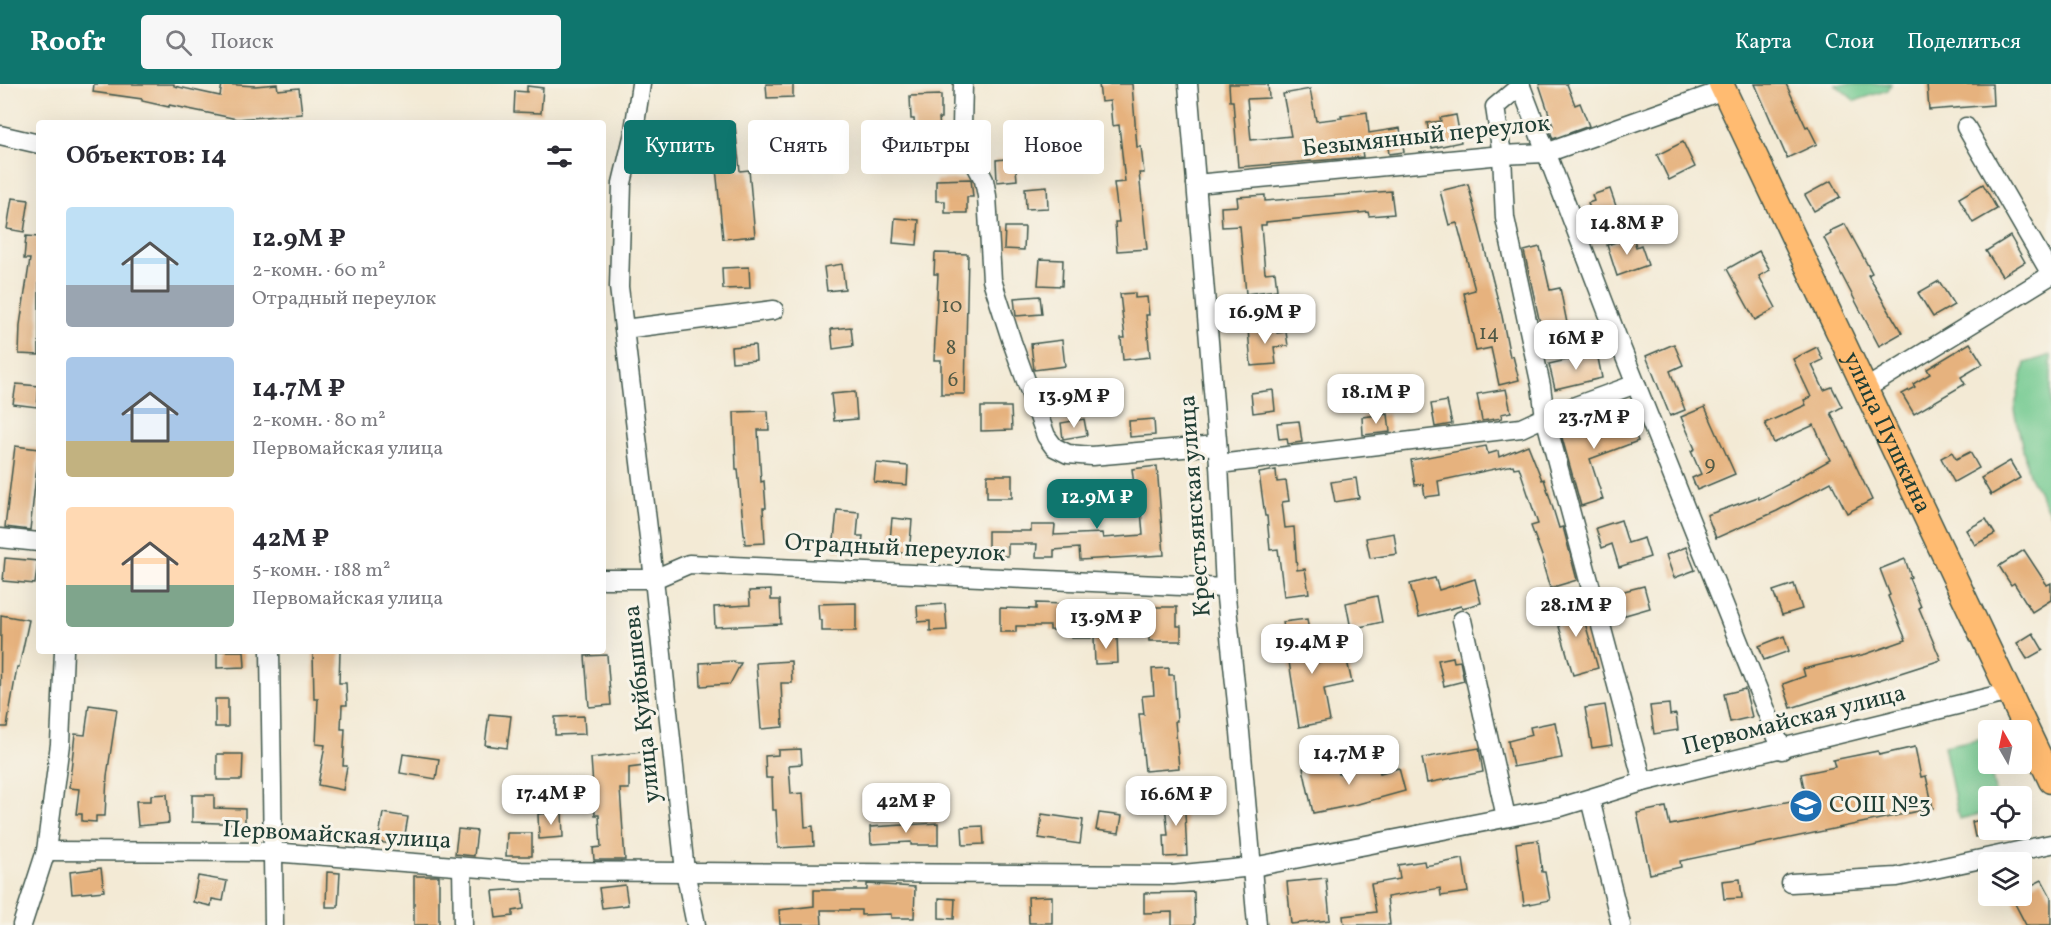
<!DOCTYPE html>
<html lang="ru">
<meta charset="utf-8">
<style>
body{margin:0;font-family:Vollkorn,serif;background:#f7f7f7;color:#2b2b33;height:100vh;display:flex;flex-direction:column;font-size:22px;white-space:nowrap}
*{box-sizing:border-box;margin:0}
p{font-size:20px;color:#7c7c81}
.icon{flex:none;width:33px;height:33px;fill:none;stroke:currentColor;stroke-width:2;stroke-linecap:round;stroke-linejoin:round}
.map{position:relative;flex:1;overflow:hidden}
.side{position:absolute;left:36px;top:36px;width:570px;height:534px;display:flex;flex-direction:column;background:#fff;border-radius:6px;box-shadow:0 6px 24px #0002}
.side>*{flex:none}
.banner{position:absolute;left:624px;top:36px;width:570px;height:54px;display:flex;gap:12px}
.needle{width:39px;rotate:351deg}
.buttons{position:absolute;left:1978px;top:636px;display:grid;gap:12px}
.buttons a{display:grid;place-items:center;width:54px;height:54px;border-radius:6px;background:#fff;box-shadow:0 6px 24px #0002;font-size:30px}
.price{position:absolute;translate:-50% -51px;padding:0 14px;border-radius:12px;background:#fff;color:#222;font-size:20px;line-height:39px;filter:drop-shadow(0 2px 3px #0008)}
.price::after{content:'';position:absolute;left:50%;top:36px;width:18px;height:14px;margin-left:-9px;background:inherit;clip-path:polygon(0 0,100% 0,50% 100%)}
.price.active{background:#0f766e;color:#fff}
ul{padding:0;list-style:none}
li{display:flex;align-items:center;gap:18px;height:150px;padding:0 30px}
li span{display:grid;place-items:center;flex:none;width:168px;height:120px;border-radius:6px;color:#555}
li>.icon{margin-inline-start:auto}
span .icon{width:72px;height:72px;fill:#fffc;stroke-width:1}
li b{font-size:26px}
h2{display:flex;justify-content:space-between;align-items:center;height:72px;padding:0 30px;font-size:26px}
.tag{padding:0 21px;border-radius:6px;background:#fff;box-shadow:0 6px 24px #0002;font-size:21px;line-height:54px}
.tag.active{background:#0f766e;color:#fff}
header{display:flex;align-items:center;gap:36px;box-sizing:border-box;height:84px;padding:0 30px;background:#0f766e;color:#fff}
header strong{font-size:28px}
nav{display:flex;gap:33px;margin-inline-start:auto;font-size:21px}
.search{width:420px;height:54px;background:#f7f7f7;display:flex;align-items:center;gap:15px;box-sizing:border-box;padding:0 21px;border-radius:6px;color:#7c7c81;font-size:22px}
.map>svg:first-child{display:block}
.green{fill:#71c98f;stroke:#488362;stroke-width:1.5}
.building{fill:#e6b27e}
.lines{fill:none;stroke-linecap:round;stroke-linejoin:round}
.minor-casing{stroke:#3f574c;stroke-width:21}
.major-casing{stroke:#3f574c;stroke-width:27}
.minor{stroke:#fff;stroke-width:18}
.major{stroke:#ffbb71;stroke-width:24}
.labels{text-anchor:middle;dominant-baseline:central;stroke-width:6;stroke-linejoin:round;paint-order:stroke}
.number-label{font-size:21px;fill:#515a46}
.street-label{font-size:24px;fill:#1f3d34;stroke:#f7f3e8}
.poi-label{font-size:24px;fill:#1f3d34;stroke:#f7f3e8;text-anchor:start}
</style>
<header>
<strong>Roofr</strong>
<div class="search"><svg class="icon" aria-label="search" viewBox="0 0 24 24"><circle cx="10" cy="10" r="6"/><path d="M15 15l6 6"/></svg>Поиск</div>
<nav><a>Карта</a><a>Слои</a><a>Поделиться</a></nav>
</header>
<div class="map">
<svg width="2051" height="841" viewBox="0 0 2051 841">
<rect width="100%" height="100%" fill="#f7f3e8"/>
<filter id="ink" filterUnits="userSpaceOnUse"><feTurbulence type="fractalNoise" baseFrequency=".0167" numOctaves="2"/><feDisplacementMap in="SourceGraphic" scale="12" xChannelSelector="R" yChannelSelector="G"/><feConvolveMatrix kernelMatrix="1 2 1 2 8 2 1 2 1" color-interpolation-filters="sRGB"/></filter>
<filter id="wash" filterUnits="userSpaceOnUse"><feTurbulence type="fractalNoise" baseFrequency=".008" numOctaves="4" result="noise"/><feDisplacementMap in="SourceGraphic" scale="24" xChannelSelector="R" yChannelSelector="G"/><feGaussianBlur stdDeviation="1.35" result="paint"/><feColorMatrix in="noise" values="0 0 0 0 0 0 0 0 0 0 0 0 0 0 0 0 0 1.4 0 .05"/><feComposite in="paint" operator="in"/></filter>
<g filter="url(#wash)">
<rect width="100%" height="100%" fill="#f3ead5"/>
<g class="green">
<polygon points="1835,0 1891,0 1888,6 1855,17"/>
<polygon points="2051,271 2051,431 2029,391 2014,326 2025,279"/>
<polygon points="1984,654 1996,712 1989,712 1989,728 1959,735 1944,662"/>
</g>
<g id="blocks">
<g class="building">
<polygon points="94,0 174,0 174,2 220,12 222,0 255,2 277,0 278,6 299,4 302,30 237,35 169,21 169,23 142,17 142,15 93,8"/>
<polygon points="766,0 793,0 793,13 767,14"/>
<polygon points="1099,0 1132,0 1137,63 1141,63 1144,89 1139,89 1147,165 1117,167 1115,138 1119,138 1114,99 1125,98 1119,41 1112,42 1110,17 1101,18"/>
<polygon points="1229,0 1268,0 1269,14 1247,15 1251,56 1291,52 1283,10 1310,5 1316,37 1342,34 1341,32 1367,28 1369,49 1400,44 1404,68 1389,70 1388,63 1362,67 1363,73 1238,83 1233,17 1230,17"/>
<polygon points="1539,0 1567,0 1575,21 1580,19 1589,42 1553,55 1549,44 1553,42"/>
<polygon points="1755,0 1786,0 1806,43 1808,42 1817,60 1787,74"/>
<polygon points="1927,0 1992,0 1993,21 1929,26"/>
<polygon points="527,2 543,4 541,29 514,28 515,7 527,8"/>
<polygon points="941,11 941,34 939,34 942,69 917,71 914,35 911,35 910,12"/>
<polygon points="1456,31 1461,58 1432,64 1427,39 1441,37 1440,34"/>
<polygon points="735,40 740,87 749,86 755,152 723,155 712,43"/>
<polygon points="1683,58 1695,83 1669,96 1657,71"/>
<polygon points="1015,74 1017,96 997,98 996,76"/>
<polygon points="971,95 973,113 967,113 967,129 945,129 945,117 936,117 936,96"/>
<polygon points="1831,97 1840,113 1814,127 1805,111"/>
<polygon points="1468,100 1502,232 1510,273 1513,272 1519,296 1499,301 1491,264 1476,267 1464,209 1475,206 1457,139 1449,141 1440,107"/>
<polygon points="1983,100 1997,125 1973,139 1959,114"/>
<polygon points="1047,102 1048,124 1026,125 1025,104"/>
<polygon points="1610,105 1617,125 1593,133 1588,119 1594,117 1592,111"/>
<polygon points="1391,107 1394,130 1369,132 1368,128 1266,138 1266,141 1261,141 1265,189 1275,188 1277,206 1246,210 1240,142 1222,143 1221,123 1238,122 1237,113 1265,111 1265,117"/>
<polygon points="12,114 29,116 24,148 7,145"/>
<polygon points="895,134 919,136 917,161 893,159"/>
<polygon points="1845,140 1872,189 1868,191 1902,249 1879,262 1837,182 1838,181 1824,154 1831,150 1830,147"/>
<polygon points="1005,143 1025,143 1024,166 1004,165"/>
<polygon points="26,152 39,153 39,271 19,270 20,241 30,175 24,175"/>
<polygon points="1633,152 1636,163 1641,161 1648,181 1617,192 1607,161"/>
<polygon points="2010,152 2025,178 2002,192 1986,167"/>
<polygon points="1540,163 1550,206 1560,204 1567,239 1541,244 1524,167"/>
<polygon points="1759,167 1770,186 1759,192 1776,224 1755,236 1727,185"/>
<polygon points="935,169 968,170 965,310 941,310 941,276 934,276 938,190 934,190"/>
<polygon points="1040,175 1063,176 1062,202 1038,201"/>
<polygon points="842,180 845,205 827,207 824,183"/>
<polygon points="749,183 750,204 723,205 722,184"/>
<polygon points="1939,197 1954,221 1933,233 1918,209"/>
<polygon points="1135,209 1135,214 1147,213 1149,231 1146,231 1150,273 1123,276 1121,254 1125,254 1120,210"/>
<polygon points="1040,212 1042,230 1016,232 1014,214"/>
<polygon points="851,243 853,262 833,265 831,245"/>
<polygon points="1276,243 1277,249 1286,248 1288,262 1274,263 1276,280 1251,282 1248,245"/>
<polygon points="1062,256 1065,282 1034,286 1031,260"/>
<polygon points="1970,259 1983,280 1961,293 1965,300 1914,330 1902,310 1915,303 1913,300 1930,290 1927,285"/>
<polygon points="1674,260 1683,281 1670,287 1685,326 1670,332 1646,272"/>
<polygon points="755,261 756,276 732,278 731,263"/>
<polygon points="1817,263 1823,276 1812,281 1824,306 1832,303 1842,323 1831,329 1872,416 1847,429 1831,398 1777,427 1716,454 1707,431 1758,413 1759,415 1789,400 1789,399 1830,376 1814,341 1774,359 1765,339 1806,321 1804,316 1811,313 1793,275"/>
<polygon points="1597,269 1602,294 1555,305 1549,280"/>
<polygon points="16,300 39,302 37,323 13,320"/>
<polygon points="1506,305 1511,328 1501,330 1502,334 1482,337 1477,310"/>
<polygon points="1273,306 1275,326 1253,329 1251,309"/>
<polygon points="855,308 857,335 834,337 831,310"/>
<polygon points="1447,317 1452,340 1435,343 1431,320"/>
<polygon points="981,323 1011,323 1012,346 981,347"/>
<polygon points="1705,323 1735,390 1697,406 1692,394 1701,390 1691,367 1695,365 1681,333"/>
<polygon points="1626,326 1638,357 1590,375 1603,415 1581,422 1559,343 1581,339 1582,342"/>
<polygon points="768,327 769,346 758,346 761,398 764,397 766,424 763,424 765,459 745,460 738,385 736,385 734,328"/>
<polygon points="1388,330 1390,348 1363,351 1362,333"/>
<polygon points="1084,335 1087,351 1063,355 1061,339"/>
<polygon points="1154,335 1155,351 1130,353 1129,337"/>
<polygon points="1299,337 1302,358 1288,360 1287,354 1279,355 1277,339"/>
<polygon points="1528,361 1542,396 1544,395 1559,444 1563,443 1577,496 1550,504 1543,481 1545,480 1531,442 1538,440 1519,383 1514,384 1513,381 1438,397 1440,411 1425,413 1423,400 1415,401 1411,376 1486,362 1488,370 1498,367 1499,373"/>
<polygon points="15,362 39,365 30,446 5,443"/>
<polygon points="1952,368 1956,375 1970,368 1979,384 1954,398 1941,374"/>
<polygon points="2010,377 2020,394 1991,411 1981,394"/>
<polygon points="876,379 908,382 907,401 874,398"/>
<polygon points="1157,382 1164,471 1080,476 1079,464 1054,466 1054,473 1036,473 1037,460 1008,460 1008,472 988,472 988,447 1031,447 1031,441 1055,441 1054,451 1102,449 1103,454 1143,451 1140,414 1127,416 1125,402 1134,401 1132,385"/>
<polygon points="1276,386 1277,398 1286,397 1289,417 1282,418 1285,444 1294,443 1297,486 1305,485 1309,509 1284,512 1278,465 1270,466 1267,432 1265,432 1259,389"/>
<rect x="987" y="391" width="25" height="23"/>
<polygon points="1356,394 1359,414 1335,418 1331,398"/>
<polygon points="837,426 859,428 857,452 863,452 861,469 833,466"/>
<polygon points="892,434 912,436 909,470 889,468"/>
<polygon points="1986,435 1995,450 1975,461 1966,446"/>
<polygon points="1621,436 1628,459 1644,454 1650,473 1619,483 1612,460 1602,464 1596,444"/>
<polygon points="1394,449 1397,470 1370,474 1366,454"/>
<polygon points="1686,463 1695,486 1674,494 1666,471"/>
<polygon points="2024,466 2047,501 2051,499 2051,516 2032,528 2014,499 2011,501 1999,482"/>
<polygon points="5,474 38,477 35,500 3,497"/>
<polygon points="1905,475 1911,493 1909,494 1921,523 1919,524 1941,576 1791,624 1783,600 1805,592 1803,585 1866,570 1906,556 1888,512 1890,511 1880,485"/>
<polygon points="1435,494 1439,506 1475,495 1481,519 1462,524 1461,522 1419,533 1410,500"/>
<polygon points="1794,500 1802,525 1782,531 1773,507"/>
<polygon points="1644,502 1650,524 1622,532 1616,509"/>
<polygon points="771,506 771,516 780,516 781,540 715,543 714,523 750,521 749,507"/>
<polygon points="1377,512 1382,538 1351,545 1346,519"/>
<polygon points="1579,518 1598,584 1573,591 1554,525"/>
<polygon points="856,519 856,547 822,547 822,536 819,536 818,520"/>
<polygon points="1036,519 1092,521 1091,554 1072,554 1072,547 1050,546 1050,542 1016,542 1016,548 1000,548 1000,524 1036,525"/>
<polygon points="945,520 947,546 930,547 930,537 918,538 917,522"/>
<polygon points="1148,523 1177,523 1177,542 1181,542 1181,557 1149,557"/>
<polygon points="1,531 29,536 19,583 17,583 7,643 0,643"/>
<polygon points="1307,535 1314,579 1346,572 1352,599 1324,605 1330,637 1299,643 1283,538"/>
<polygon points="2033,549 2043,566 2027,575 2017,559"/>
<polygon points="1117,552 1118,579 1095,580 1094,553"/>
<polygon points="1784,552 1789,567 1764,576 1759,562"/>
<polygon points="217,567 244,567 245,583 217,584"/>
<polygon points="313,567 340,567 339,599 346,599 347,621 342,621 341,645 345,645 343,682 347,682 343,706 318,701 325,661 316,660 318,615 314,615"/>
<polygon points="607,571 611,621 589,623 585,572"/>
<polygon points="1453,573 1454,578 1460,577 1464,597 1444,602 1438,576"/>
<polygon points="734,577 735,579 741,579 730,600 701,602 700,579"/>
<polygon points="791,577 792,599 781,599 783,643 761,645 756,579"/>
<polygon points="1169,584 1169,591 1174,591 1177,637 1175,637 1179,684 1145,687 1139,630 1144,630 1142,612 1154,611 1152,585"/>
<polygon points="1745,605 1752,633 1730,638 1724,610"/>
<rect x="215" y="615" width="13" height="28"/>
<polygon points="1669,620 1670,631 1676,630 1678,646 1654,650 1650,622"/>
<polygon points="89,621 117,625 107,692 105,732 96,732 96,738 82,737 82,730 76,730 79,705 69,704 75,650 85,651"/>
<polygon points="1605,621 1612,661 1592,664 1585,624"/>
<polygon points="489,630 511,632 507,664 485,661"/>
<polygon points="584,632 585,650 555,651 555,633"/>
<polygon points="1555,638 1562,674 1513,683 1508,657 1532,651 1530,643"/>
<polygon points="1915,663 1921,693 1926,692 1933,724 1680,777 1681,783 1650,790 1637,729 1666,723 1670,741 1806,714 1801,690 1835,683 1833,676 1878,667 1879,671"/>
<polygon points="1479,664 1483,688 1427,699 1422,674"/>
<polygon points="801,665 802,680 789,681 791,710 803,709 805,743 813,742 814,762 778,764 776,726 773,726 772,694 766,694 765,672 778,671 778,666"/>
<polygon points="642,668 644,682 629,684 629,705 620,705 625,776 594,776 593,764 601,763 599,731 595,731 591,674"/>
<polygon points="217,670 243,670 242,696 217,696"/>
<polygon points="403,670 439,675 436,695 400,689"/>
<polygon points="1335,677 1338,690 1377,679 1380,689 1399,684 1405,707 1358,720 1313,729 1303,684"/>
<polygon points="1184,707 1187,772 1165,773 1164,751 1168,751 1165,720 1172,719 1171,708"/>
<polygon points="167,710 169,739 138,742 136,717 151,717 151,711"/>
<polygon points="192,711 214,711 214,724 245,725 245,740 192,738"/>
<polygon points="562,728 563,753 539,755 538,730"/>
<polygon points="383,729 408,733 403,762 378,758"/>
<polygon points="1099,729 1122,732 1119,749 1096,746"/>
<polygon points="1042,730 1083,736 1080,760 1039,754"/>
<polygon points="1987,734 1991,749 1975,753 1972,738"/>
<polygon points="938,739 938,761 911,761 911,758 871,760 870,743"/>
<polygon points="983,742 984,760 963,761 962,743"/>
<polygon points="458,745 477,747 474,772 455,770"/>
<polygon points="507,749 532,749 532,772 506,772"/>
<polygon points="1538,756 1542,788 1545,788 1550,816 1524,821 1516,759"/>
<polygon points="1463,775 1468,808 1441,812 1440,804 1387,813 1390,841 1344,841 1343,832 1376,828 1371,800 1400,795 1398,781 1424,777 1425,782"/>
<polygon points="101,784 104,807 72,810 70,788"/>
<polygon points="327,788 340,789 338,823 326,823"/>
<polygon points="198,792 227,797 223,817 212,815 211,822 193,818"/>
<rect x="414" y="792" width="25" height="49"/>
<polygon points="1326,794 1330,836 1291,840 1287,798"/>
<polygon points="1740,795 1742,814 1724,815 1722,797"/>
<polygon points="2042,796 2051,813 2051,841 2026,841 2011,812 2022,812 2022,806"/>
<polygon points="867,800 915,803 914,834 891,834 891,830 861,831 861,826 821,826 822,841 780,841 779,826 814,822 814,806 867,806"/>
<polygon points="625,801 628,821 602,824 599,804"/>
<polygon points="522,805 524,825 513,827 513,832 496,834 493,807"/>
<polygon points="1194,808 1195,841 1172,841 1172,828 1144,829 1144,809"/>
<polygon points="1052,812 1052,839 1029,839 1028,813"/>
<polygon points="939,814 955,815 954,835 939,834"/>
</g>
</g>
</g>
<g filter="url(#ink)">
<use href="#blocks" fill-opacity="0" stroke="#3f574c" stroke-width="1.5"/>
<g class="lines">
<g class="minor-casing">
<g id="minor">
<polyline points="641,0 633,53 622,99 619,203 654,495 685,787 696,841"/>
<polyline points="963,0 962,43 968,66 984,96 987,112 992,196 1012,258 1046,352 1054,363 1068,370 1092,372 1217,361"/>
<polyline points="1188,0 1219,380 1225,504 1240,648 1257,841"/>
<polyline points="1520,0 1619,258 1782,666"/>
<polyline points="1521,1 1495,23 1502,71 1505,134 1541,302 1545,333 1643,698"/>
<polyline points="1966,43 2051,190"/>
<polyline points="0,51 39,60"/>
<polyline points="1196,100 1502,71 1546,69 1724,6"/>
<polyline points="624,245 774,226"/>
<polyline points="1865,305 2051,191"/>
<polyline points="1219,380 1521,344 1545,333 1636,300"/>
<polyline points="0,454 39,458"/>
<polyline points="603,495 654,495 689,480 1225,504"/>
<polyline points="1462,536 1506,733"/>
<polyline points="270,567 274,841"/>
<polyline points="1590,715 1621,841"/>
<polyline points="46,767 272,768 521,787 1173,791 1253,783 1561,723 1643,698 2010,608"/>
<polyline points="462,783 463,841"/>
<polyline points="1791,799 1897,793 2051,760"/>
<polyline points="22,841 46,767 60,660 64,567"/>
</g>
</g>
<g class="major-casing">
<g id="major">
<path id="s1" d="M1721 0 2051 697"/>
</g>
</g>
<use href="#minor" class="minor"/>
<use href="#major" class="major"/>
</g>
</g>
<defs>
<g id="school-disc" transform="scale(1.725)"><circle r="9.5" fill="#1f6fb2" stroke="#f7f3e8"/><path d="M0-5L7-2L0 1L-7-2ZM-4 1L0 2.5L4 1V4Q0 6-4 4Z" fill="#fff"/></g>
</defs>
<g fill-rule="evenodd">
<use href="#school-disc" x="1806" y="722"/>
</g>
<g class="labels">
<g class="number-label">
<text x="952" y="222">10</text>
<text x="1489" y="249">14</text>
<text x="951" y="264">8</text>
<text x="953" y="296">6</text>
<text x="1710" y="380">9</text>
</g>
<g class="street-label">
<text transform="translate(1426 53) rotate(-6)">Безымянный переулок</text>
<text stroke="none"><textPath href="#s1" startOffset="386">улица Пушкина</textPath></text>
<text transform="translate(1196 422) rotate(-94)">Крестьянская улица</text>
<text transform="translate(895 465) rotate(3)">Отрадный переулок</text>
<text transform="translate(643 620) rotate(-96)">улица Куйбышева</text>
<text transform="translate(1794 637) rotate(-14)">Первомайская улица</text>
<text transform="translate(337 752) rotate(3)">Первомайская улица</text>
</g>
<g class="poi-label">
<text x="1829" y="722">СОШ №3</text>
</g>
</g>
</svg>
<div class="buttons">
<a><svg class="needle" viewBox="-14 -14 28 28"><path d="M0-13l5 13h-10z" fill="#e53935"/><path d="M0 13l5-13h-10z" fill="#7c7c81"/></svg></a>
<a><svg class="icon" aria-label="locate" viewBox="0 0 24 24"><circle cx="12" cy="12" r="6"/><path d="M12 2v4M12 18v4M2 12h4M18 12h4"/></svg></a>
<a><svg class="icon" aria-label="layers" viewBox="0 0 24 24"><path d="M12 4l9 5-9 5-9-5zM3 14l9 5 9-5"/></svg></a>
</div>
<b class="price" style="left:1627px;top:172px">14.8M ₽</b>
<b class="price" style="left:1265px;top:261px">16.9M ₽</b>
<b class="price" style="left:1576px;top:287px">16M ₽</b>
<b class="price" style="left:1376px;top:341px">18.1M ₽</b>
<b class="price" style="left:1074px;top:345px">13.9M ₽</b>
<b class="price" style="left:1594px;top:366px">23.7M ₽</b>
<b class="price active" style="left:1097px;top:446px">12.9M ₽</b>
<b class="price" style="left:1576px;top:554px">28.1M ₽</b>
<b class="price" style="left:1106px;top:566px">13.9M ₽</b>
<b class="price" style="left:1312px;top:591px">19.4M ₽</b>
<b class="price" style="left:1349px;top:702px">14.7M ₽</b>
<b class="price" style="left:551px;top:742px">17.4M ₽</b>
<b class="price" style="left:1176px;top:743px">16.6M ₽</b>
<b class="price" style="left:906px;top:750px">42M ₽</b>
<div class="banner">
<a class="tag active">Купить</a>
<a class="tag">Снять</a>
<a class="tag">Фильтры</a>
<a class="tag">Новое</a>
</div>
<section class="side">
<h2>Объектов: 14<svg class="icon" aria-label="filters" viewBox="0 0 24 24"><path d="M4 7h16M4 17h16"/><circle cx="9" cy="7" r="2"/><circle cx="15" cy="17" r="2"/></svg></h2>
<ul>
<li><span style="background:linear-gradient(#bfe0f5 65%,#9aa5b1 0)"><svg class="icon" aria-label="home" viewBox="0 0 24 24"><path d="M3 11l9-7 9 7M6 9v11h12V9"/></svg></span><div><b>12.9M ₽</b><p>2-комн. · 60 m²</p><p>Отрадный переулок</p></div></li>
<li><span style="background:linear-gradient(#a9c7e8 70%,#c2b280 0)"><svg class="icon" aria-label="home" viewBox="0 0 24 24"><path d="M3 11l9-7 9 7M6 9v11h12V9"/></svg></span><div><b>14.7M ₽</b><p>2-комн. · 80 m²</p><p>Первомайская улица</p></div></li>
<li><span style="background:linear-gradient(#ffd9b3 65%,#7fa58c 0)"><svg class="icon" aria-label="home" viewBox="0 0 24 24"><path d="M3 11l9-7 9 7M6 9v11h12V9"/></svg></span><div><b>42M ₽</b><p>5-комн. · 188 m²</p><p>Первомайская улица</p></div></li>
</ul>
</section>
</div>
